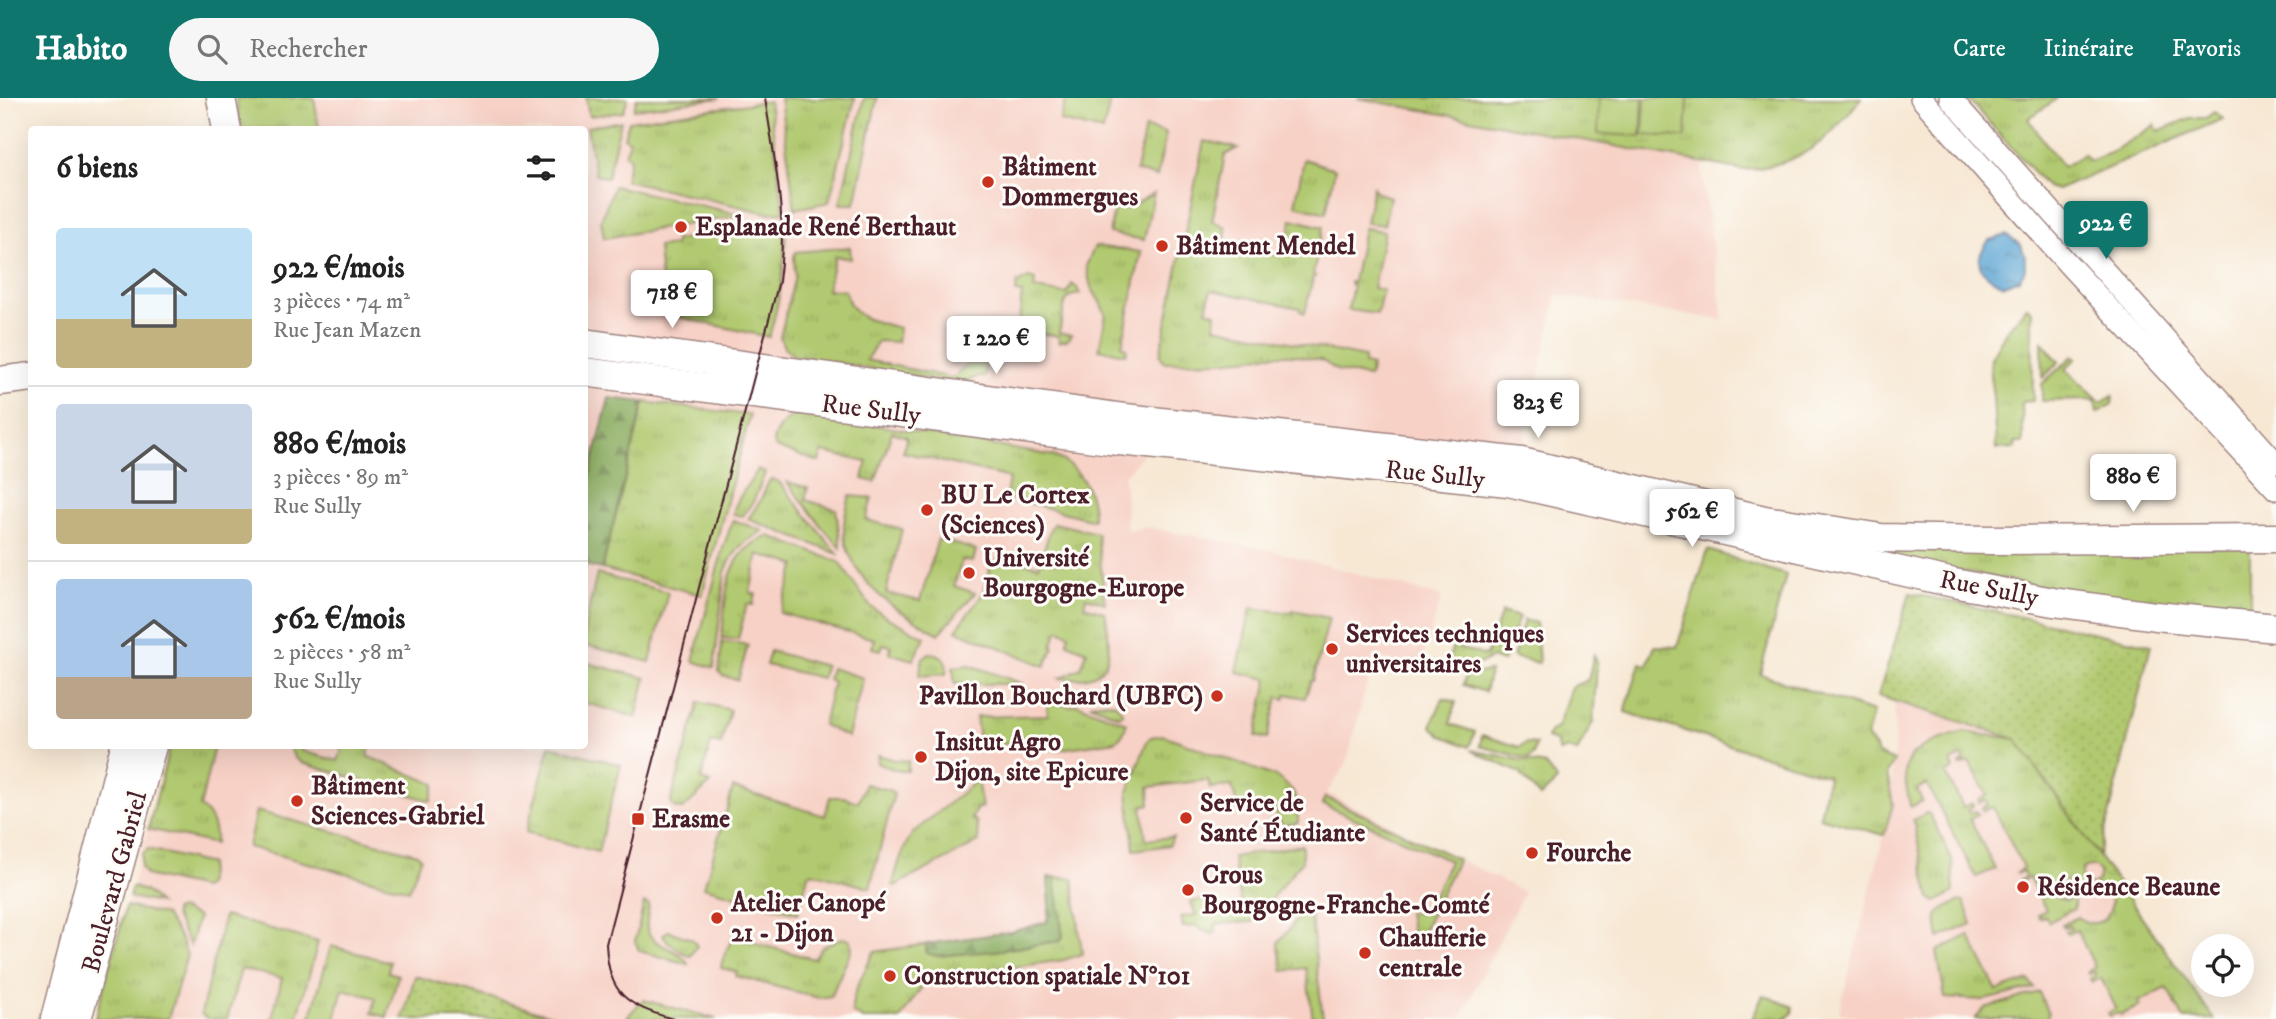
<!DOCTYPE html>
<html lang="fr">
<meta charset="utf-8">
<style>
body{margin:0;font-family:"IM FELL DW Pica",serif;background:#f6f6f6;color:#222;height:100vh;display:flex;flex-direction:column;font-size:26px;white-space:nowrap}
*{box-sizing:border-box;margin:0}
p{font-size:23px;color:#767676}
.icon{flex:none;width:38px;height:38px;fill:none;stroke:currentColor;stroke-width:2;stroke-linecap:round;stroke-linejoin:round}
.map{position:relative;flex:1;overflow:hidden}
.sheet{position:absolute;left:28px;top:28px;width:560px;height:623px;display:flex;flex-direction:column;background:#fff;border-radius:7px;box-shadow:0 7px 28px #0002}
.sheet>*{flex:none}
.fabs{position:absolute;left:2191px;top:836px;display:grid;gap:14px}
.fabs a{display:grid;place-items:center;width:63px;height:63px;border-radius:50%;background:#fff;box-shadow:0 7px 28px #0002;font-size:35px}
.price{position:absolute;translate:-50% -60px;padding:0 16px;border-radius:7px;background:#fff;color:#222;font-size:23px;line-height:46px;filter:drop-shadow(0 2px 4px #0008)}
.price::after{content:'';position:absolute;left:50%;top:42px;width:21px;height:16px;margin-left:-10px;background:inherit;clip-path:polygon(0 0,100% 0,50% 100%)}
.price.current{background:#0f766e;color:#fff}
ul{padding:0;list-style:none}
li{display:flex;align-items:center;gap:21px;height:175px;padding:0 28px}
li+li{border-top:2px solid #e0e0e0}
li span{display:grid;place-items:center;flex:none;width:196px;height:140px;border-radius:7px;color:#555}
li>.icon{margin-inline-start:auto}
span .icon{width:84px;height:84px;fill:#fffc;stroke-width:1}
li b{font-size:30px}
h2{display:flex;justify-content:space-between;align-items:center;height:84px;padding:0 28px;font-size:30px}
header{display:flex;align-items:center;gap:42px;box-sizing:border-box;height:98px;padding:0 35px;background:#0f766e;color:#fff}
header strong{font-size:33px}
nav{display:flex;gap:38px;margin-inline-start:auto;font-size:24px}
.search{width:490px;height:63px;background:#f6f6f6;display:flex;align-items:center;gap:18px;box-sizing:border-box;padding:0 24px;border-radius:38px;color:#767676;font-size:26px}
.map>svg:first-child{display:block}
.built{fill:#f7d1c6}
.grass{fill:url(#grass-tufts);stroke:#7e744d;stroke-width:2}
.forest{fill:url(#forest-firs);stroke:#6b6646;stroke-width:2}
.park{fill:url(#park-dots);stroke:#7e744d;stroke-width:2}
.pitch{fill:#b1c96f;stroke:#7e744d;stroke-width:2}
.water{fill:url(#water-ripples);stroke:#546280;stroke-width:2}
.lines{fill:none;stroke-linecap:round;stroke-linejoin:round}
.minor-casing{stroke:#a08480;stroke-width:24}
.major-casing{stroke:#a08480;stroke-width:31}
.minor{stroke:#fff;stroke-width:21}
.major{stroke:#fff;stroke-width:28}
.tram{stroke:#4a1f2b;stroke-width:2}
.poi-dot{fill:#c8321e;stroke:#fdfcf7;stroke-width:2.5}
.labels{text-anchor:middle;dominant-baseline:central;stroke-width:6;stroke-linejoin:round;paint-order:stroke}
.poi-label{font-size:26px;font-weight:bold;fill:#4a1f2b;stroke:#fdfcf7;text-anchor:start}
.street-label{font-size:26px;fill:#4a1f2b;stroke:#fdfcf7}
</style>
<header>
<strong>Habito</strong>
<div class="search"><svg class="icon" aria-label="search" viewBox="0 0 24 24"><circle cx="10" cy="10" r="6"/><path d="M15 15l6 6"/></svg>Rechercher</div>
<nav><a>Carte</a><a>Itinéraire</a><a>Favoris</a></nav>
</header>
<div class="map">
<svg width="2276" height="921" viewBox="0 0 2276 921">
<defs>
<pattern id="grass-tufts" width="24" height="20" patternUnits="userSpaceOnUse" patternTransform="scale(1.75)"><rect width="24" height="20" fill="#b1c96f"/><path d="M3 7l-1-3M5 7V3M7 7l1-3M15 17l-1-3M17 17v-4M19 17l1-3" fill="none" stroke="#9aac60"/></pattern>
<pattern id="forest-firs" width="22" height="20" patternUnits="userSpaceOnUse" patternTransform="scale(1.75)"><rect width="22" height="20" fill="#8cad62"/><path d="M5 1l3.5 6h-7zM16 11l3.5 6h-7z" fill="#748c51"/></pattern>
<pattern id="park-dots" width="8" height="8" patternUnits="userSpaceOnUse" patternTransform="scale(1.75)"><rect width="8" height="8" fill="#b1c96f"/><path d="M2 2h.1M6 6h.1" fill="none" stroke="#9aac60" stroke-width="1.8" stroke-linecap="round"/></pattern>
<pattern id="water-ripples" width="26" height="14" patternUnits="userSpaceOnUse" patternTransform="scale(1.75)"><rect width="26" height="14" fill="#5da6d4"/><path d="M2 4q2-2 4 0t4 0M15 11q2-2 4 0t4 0" fill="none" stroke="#4f87ac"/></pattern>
</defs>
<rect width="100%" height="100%" fill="#fdfcf7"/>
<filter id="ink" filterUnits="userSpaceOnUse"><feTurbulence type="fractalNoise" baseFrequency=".0143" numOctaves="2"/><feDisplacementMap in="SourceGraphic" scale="14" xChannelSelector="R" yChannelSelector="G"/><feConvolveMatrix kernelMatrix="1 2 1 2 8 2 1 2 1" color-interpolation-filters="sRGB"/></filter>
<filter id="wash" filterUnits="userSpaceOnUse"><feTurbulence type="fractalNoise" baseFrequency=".00686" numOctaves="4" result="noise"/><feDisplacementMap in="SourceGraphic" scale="28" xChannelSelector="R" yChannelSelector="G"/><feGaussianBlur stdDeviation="1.57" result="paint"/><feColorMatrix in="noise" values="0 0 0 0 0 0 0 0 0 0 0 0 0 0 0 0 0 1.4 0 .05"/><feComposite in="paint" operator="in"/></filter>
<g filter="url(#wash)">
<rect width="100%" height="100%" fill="#f7e8d4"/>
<g class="built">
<polygon points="235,0 1706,0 1702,74 1723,222 1557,197 1522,353 1148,350 1124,378 1127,434 1146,429 1266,451 1442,499 1419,571 1374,558 1346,667 1327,695 1524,794 1460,921 96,921 170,648 584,648 584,32 240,31"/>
<polygon points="1895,603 2016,641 2214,921 1863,921 1839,914 1884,737 1894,663"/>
</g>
<g class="grass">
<polygon points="236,0 314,0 319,31 240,31"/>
<polygon points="586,0 628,0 623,14 589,18"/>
<polygon points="637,0 720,0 634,11"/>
<polygon points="780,0 855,0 829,104 795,111"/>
<polygon points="864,0 877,0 855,106 840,106"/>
<polygon points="1066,0 1111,0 1103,33 1060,23"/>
<path d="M1357 0H1861C1827 45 1801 67 1743 72Z"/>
<polygon points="1967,0 2058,0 2028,21 2063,69 2084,56 2090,63 2110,55 2155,27 2158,33 2190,20 2206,20 2214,14 2223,21 2057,92 2047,89"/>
<polygon points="769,3 784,114 767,115 625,82 630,60 625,56 630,43 624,39 629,23"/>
<polygon points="621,23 607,80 595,76 587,29"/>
<polygon points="1145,30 1166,35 1157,79 1136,73"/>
<polygon points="1204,43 1238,50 1225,57 1212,123 1226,129 1225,145 1282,158 1287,149 1292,121 1323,129 1313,177 1316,178 1313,180 1305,215 1300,213 1300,210 1211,192 1206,212 1216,215 1215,229 1364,259 1364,266 1372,268 1369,279 1338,273 1321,262 1292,257 1265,257 1251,260 1221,263 1164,264 1160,257"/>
<polygon points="1304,61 1335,71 1326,115 1295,107"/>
<polygon points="614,88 743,117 604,140 601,122"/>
<polygon points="1373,88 1377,95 1390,99 1384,127 1366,125"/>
<path d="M1154 95 1144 142 1109 135 1115 108C1131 114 1140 102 1154 95Z"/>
<path d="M786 126C785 169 781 198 769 239L664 216 658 149 675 147V142Z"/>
<polygon points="1364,130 1384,133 1373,190 1383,192 1377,216 1348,212 1353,187 1350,186 1350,184 1353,184"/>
<polygon points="1095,148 1141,154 1122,248 1127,250 1126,256 1099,251 1106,217 1100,204 1091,189 1086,168"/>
<path d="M850 149 851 161 835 158 827 192H845C850 222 875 223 899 230L897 244 878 243 866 262 953 280 969 265 986 267 984 279H976L962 286 794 258 784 249 780 240 795 178 794 158 796 154Z"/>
<path d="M1029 180 1035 182 1034 191 1067 196 1072 186 1077 190 1080 196 1070 198 1065 205 1059 235 1071 237 1067 242 1059 244 1058 238 1023 233 1021 239C1014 235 1010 234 1009 226L1019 224 1022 195 1016 194 1017 185Z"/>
<polygon points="2027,209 2032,213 2033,303 2022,304 2023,345 2015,345 2015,350 1996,351 1993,298 1990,277 1991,260 2006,233"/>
<polygon points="2042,244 2059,264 2043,280"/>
<polygon points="2073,258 2076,261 2066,271 2101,305 2113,298 2112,306 2097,315 2095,302 2042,303 2042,286"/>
<polygon points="644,304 750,317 702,497 602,471"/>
<path d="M800 314 1054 358C1080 369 1094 394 1093 422L1006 399 1009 380 903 354 907 339 892 334 875 384 863 381 867 364 822 354 819 364 776 350 773 344C778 324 786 324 800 314Z"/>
<path d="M758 371 765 375 754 402 743 418 733 416C736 399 751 386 758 371Z"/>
<polygon points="772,381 779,384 838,456 748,421 761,402 769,383"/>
<polygon points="787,384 808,390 805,402 836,411 841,450 823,430"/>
<path d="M850 398 872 400 866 422 902 431 886 495 920 503 938 441 976 452 973 464 962 462 954 488 975 495 939 536C908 518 877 503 858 472 852 462 847 453 845 442 842 427 846 412 850 398Z"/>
<path d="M733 422 763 433C742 445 734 452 725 474L714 570 693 563 723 450Z"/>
<path d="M1054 425 1097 435 1105 505 1086 499 1084 508 1105 514C1112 556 1115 586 1060 580L1081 570 1087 553 1067 545 1069 536 1058 532 1052 548 1054 549 1045 568 956 532 984 494 992 463 997 464 999 458 1039 468 1051 429Z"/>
<path d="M769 438 839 464 870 508 886 519 925 539 913 562 889 555 891 548 883 546 881 552 872 550 874 541 780 515 796 467 758 456 750 495 756 496 753 507 747 506 738 541 722 540C726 499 723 454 769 438Z"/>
<polygon points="1875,448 2250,449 2250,518 2141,507 1872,457"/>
<polygon points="1708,452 1786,477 1760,576 1873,614 1867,638 1878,656 1894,663 1887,676 1893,706 1884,737 1820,719 1828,678 1625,614 1640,565 1647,567 1655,548 1677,549"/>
<polygon points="597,476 668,494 650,564 585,547 585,527"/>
<polygon points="1251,510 1293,515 1293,512 1329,520 1313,583 1311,583 1305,600 1286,596 1285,601 1278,599 1267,641 1256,638 1268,581 1237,574"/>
<polygon points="1502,514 1519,519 1503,564 1492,560 1464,573 1462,569 1447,565 1454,545 1460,546 1459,550 1486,558"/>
<polygon points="1524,522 1536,525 1539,565 1513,559"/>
<polygon points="722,544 737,545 748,547 738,582 723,578 719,574"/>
<polygon points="770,553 825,568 822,580 766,567"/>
<path d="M929 555C943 555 948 563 946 576L919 578 923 560Z"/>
<polygon points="1594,557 1597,566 1593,624 1577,654 1567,651 1560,654 1557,648 1558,644 1547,640 1550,633 1557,630 1571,589 1588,582"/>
<polygon points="584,564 646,580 636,619 585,605"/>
<polygon points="970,567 1023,586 955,586 953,569"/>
<polygon points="831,570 863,580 848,639 823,627 833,584 828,581"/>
<polygon points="1490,573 1485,594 1463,587 1466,577"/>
<polygon points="1443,600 1456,604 1450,626 1475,634 1469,649 1442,638 1431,628"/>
<polygon points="699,604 730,612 721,646 711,644 701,682 711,685 683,711 675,710 672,707 671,703"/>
<polygon points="1047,604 1070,608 1077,606 1127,625 1123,636 1116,643 1054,652 1053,639 980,649 976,619 1048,617"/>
<polygon points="1109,604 1116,606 1123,615 1119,618 1090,606"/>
<path d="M1964 634 2016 641 2214 921H2184L2167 890 2138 904 2140 908 2121 917 2118 915 2110 918 2108 915 2116 910 2101 880 2092 884 2090 881 2096 877 2095 874 2088 876 2087 874 2095 869 2077 832 2067 836 2065 833 2071 830 2069 827 2064 829 2062 827 2078 819C2106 842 2129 793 2092 787L2098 783 2100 775C2096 767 2089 766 2083 771L2081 781 2086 786 2090 787 2082 790 2076 797 2073 786 2064 783 2060 785 2056 793 2057 800 2067 803 2074 799V811L2049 824 2046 818 2039 820 2038 817 2046 812 2029 780 2021 784 2020 782 2025 779 2023 773 2016 776 2023 769 1993 709 1983 713 1982 710 1988 706 1985 702 1979 705 1978 702 1987 697 1969 664 1960 668V666L1965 663 1962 658 1951 663 1954 671 1946 676 1963 709 1973 705V708L1968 712 1970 715 1976 713 1978 716 1970 721 1995 771 1976 779 1927 686 1917 691 1922 703 1910 709C1909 698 1905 687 1905 676 1904 648 1944 640 1964 634Z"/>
<path d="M1163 637 1276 679C1298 693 1297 700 1298 725L1284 728 1280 724 1274 711 1239 714 1232 688 1210 690 1208 682 1149 689 1150 706 1142 708 1146 742 1173 739 1169 747 1134 752 1128 694 1147 643 1151 639Z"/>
<polygon points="1482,637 1519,649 1526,645 1536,646 1533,657 1529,661 1480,648"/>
<path d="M170 648H214L200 709C212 717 216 732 215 746L148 731Z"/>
<polygon points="290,648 302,648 301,653 338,663 343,648 369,648 369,659 435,686 431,703 302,665 295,660 290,651"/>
<polygon points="550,648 621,667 598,754 526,734"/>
<polygon points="1471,652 1545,667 1557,683 1540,699 1520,675"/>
<polygon points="878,657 895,662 908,663 908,673 899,673 877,665"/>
<path d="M977 682 982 710H977L971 721 976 723 979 744 895 788 893 787C897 768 902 751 913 735Z"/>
<polygon points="865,686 889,692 894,696 870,790 812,774 808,778 798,815 704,789 733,690 825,718 830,699 843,699 858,704"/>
<polygon points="1325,699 1458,761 1414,851 1408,814 1425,816 1450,763 1322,706"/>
<polygon points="256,713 417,756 421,760 409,792 248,749"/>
<polygon points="1927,715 1930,717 1952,761 1954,794 1936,804 1930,801 1913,722"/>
<polygon points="1302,747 1302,763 1252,824 1215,826 1216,834 1212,836 1199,831 1199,828 1183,829 1181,819 1196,817 1191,804 1206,801 1207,813 1228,814 1242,811 1233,759"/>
<polygon points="148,751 210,766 207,787 202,790 146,777 141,769 142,756"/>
<path d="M1048 779 1073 780 1082 856 1064 862 936 880 925 884 900 921H863L852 914C851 894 866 872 874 854L1011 834 1047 824 1050 805Z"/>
<polygon points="132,789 145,793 159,805 129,799"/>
<path d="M1960 803 1964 804 1972 826 1939 840C1934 813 1935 814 1960 803Z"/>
<path d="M644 805 649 807C648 814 646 823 647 830 650 850 681 849 688 866L639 853 635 843Z"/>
<polygon points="126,808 165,817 180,840 187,857 168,921 95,921"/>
<polygon points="1307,808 1311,820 1323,921 1313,921 1306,870 1283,873 1278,845"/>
<polygon points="180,811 198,819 190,848 174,817 174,813"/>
<polygon points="224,818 318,844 297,921 272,921 282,880 241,871 227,921 209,921 201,916"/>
<path d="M668 833 692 841 697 848 690 858C681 854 669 847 663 837Z"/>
<polygon points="1969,837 1997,893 2029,882 2034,890 1984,902 1945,900 1937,853"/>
<path d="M733 839 814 861 822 849 842 840 851 842 852 851 831 898 819 900 736 878 737 874 721 870C722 858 728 851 733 839Z"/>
<polygon points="331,848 390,864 388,874 398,877 387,919 372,915 376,900 343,891 335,921 310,921"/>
<polygon points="2039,894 2048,915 2047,921 1975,921 1985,910"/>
<polygon points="1763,897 1793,909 1792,915 1786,921 1752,921"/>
<polygon points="643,902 717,921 636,921 627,919"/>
</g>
<g class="forest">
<polygon points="609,300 644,304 602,471 585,467 585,396"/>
<polygon points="1048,779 1055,779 1063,839 1060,843 994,853 937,858 926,855 926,846 1011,834 1047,824 1050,805"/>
</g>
<g class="park">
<polygon points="1910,495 2151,547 2099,758 2016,641 1878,598"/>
<polygon points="415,878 564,921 403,921"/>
</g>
<g class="pitch">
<polygon points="1599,0 1643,0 1641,38 1598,36"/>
<polygon points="1645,0 1688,0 1686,39 1643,37"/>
</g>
<path class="water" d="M2006 137 2021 147 2025 159V172L2019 181 2004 187C1981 177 1970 166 1989 142Z"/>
</g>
<g filter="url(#ink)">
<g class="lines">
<g class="minor-casing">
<g id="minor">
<polyline points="1921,0 2069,167 2276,391"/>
<polyline points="1950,0 2276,365"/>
</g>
</g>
<g class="major-casing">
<g id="major">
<polyline points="221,0 227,32"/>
<polyline points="584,245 1125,320 1522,364 1765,422 1881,440 1990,442 2276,440"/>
<polyline points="584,274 1110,342 1508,384 1954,485 2053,504 2156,518 2276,530"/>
<polyline points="0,283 32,279"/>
<polyline points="55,921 125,648"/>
<polyline points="77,921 152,648"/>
</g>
</g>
<use href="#minor" class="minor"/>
<use href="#major" class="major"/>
<path class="tram" d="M673 921C626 907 609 897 606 846L779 183C788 123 774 60 765 0"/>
</g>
</g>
<g class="poi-dot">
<circle cx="988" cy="84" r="7"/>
<circle cx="681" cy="129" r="7"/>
<circle cx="1162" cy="148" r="7"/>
<circle cx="927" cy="412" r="7"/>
<circle cx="969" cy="475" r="7"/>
<circle cx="1332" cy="551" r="7"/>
<circle cx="1217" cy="598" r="7"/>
<circle cx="921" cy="659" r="7"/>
<circle cx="297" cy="703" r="7"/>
<circle cx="1186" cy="720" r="7"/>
<rect x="631" y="714" width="14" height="14" rx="3.5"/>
<circle cx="1532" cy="755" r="7"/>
<circle cx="2023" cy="789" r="7"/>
<circle cx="1188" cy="792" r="7"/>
<circle cx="717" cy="820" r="7"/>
<circle cx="1365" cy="855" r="7"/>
<circle cx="890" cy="878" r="7"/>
</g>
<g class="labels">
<g class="poi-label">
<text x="1002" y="69">Bâtiment<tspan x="1002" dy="30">Dommergues</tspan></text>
<text x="695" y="129">Esplanade René Berthaut</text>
<text x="1176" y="148">Bâtiment Mendel</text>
<text x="941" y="397">BU Le Cortex<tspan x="941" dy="30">(Sciences)</tspan></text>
<text x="983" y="460">Université<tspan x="983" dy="30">Bourgogne-Europe</tspan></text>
<text x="1346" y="536">Services techniques<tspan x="1346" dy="30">universitaires</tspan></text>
<text x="1203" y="598" text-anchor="end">Pavillon Bouchard (UBFC)</text>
<text x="935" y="644">Insitut Agro<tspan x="935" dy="30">Dijon, site Epicure</tspan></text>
<text x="311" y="688">Bâtiment<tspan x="311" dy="30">Sciences-Gabriel</tspan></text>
<text x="1200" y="705">Service de<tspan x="1200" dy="30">Santé Étudiante</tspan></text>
<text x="652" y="721">Erasme</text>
<text x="1546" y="755">Fourche</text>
<text x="1202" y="777">Crous<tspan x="1202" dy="30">Bourgogne-Franche-Comté</tspan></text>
<text x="2037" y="789">Résidence Beaune</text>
<text x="731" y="805">Atelier Canopé<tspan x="731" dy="30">21 - Dijon</tspan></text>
<text x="1379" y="840">Chaufferie<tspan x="1379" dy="30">centrale</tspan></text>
<text x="904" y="878">Construction spatiale N°101</text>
</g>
<g class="street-label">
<text transform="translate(871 312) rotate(7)">Rue Sully</text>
<text transform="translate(1435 377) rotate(6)">Rue Sully</text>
<text transform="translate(1989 491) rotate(11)">Rue Sully</text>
<text transform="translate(115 784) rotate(-75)">Boulevard Gabriel</text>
</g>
</g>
</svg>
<div class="fabs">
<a><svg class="icon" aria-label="locate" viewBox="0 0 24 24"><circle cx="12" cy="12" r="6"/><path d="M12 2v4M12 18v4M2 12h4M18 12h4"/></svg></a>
</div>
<b class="price current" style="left:2106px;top:163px">922 €</b>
<b class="price" style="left:672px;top:232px">718 €</b>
<b class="price" style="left:996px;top:278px">1 220 €</b>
<b class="price" style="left:1538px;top:342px">823 €</b>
<b class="price" style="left:2133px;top:416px">880 €</b>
<b class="price" style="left:1692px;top:451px">562 €</b>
<section class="sheet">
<h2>6 biens<svg class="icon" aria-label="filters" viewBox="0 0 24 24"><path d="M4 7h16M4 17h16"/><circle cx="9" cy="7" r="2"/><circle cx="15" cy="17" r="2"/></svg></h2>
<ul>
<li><span style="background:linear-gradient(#bfe0f5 65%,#c2b280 0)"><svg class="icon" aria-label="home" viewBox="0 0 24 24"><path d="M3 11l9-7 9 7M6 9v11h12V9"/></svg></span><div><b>922 €/mois</b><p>3 pièces · 74 m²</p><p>Rue Jean Mazen</p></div></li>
<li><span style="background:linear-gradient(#c9d6e8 75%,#c2b280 0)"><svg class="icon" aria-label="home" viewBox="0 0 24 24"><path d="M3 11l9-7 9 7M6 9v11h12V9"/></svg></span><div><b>880 €/mois</b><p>3 pièces · 89 m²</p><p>Rue Sully</p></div></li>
<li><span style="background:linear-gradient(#a9c7e8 70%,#b9a48a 0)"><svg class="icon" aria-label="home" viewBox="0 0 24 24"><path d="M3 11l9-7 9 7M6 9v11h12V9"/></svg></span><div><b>562 €/mois</b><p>2 pièces · 58 m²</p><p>Rue Sully</p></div></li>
</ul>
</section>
</div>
